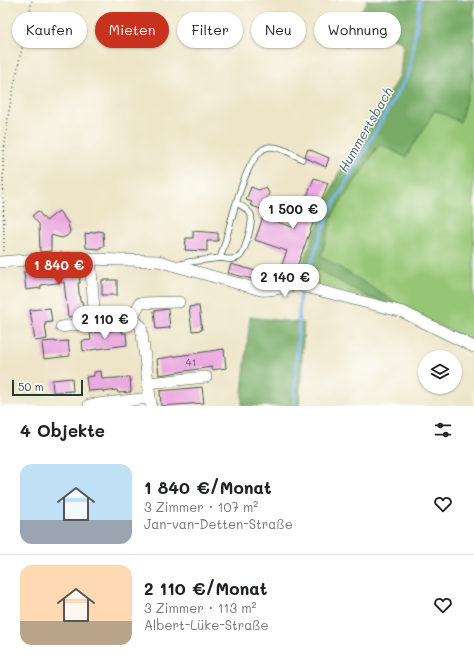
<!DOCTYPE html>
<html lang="de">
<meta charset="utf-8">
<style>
body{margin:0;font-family:Mali,sans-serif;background:#f2f2f2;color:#202124;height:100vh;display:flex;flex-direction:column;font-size:15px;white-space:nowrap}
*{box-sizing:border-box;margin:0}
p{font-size:13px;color:#757577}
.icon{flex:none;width:22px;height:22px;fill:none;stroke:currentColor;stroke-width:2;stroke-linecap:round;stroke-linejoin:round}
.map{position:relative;height:406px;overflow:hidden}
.side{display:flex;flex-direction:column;background:#fff;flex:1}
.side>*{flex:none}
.top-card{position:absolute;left:12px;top:12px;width:450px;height:36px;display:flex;gap:8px}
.fabs{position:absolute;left:418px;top:350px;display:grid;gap:8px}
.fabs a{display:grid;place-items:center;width:44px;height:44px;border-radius:50%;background:#fff;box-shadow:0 1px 3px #0004;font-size:20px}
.scale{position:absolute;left:12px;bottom:10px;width:71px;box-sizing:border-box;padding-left:4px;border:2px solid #1f3d34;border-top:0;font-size:11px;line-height:14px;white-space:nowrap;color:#1f3d34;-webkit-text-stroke:3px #fdfcf7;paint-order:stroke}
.price{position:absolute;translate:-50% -34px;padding:0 9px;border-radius:14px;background:#fff;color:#222;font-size:13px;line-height:26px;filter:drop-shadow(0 1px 2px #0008)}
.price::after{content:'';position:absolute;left:50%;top:24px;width:12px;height:9px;margin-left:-6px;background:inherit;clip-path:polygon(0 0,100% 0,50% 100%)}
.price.active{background:#c8321e;color:#fff}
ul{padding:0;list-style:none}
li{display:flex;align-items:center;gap:12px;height:100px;padding:0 20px}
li+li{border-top:1px solid #e0e0e0}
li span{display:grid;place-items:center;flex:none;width:112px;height:80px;border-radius:12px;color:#555}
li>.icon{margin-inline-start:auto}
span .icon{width:48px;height:48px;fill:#fffc;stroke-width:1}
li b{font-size:17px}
h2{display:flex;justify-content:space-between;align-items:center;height:48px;padding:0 20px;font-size:17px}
.pill{padding:0 14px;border-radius:18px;background:#fff;box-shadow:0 1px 3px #0004;font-size:14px;line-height:36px}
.pill.active{background:#c8321e;color:#fff}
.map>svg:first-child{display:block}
.green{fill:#96c675;stroke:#5a8254}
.forest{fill:#78ab66;stroke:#4c744d}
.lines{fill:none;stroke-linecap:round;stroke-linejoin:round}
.stream{stroke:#82b6f0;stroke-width:3}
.building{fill:#ebaae0}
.lane-casing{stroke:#3e564a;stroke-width:7}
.street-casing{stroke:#3e564a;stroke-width:12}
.path{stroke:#3e564a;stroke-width:1.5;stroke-dasharray:1 3;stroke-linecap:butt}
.lane{stroke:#fff;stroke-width:5.5}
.street{stroke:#fff;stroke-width:11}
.labels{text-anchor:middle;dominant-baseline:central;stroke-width:3;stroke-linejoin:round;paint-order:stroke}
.number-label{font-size:10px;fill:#52585f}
.water-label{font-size:13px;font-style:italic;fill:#3d616c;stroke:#fdfcf7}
</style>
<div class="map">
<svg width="474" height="406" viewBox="0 0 474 406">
<rect width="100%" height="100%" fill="#fdfcf7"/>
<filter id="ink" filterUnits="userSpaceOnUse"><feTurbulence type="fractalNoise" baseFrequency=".025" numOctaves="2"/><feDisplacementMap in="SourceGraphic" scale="8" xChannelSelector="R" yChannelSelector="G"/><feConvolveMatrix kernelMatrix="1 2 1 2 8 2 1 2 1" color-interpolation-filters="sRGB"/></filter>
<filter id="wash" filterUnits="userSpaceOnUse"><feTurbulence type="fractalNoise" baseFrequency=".012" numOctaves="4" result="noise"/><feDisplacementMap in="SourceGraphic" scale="16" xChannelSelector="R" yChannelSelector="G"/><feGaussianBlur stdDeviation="0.9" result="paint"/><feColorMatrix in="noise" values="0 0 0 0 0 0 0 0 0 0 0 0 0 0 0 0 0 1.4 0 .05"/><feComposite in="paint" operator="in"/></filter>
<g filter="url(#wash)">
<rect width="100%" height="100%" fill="#eee5c8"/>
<polygon class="green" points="474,70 474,343 406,309 310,282 315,268 369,297 396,302 321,256 333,214 380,144 406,157 435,110 460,122"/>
<g class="forest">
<polygon points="365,0 474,0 474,70 460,122 435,110 406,157 379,144 333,214 321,256 397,303 369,297 315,268 310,282 296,278 338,174 400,75 403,43 375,30 347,47 334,41 368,1"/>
<polygon points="250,317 304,323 299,406 242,406 242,392"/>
</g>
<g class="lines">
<g class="stream">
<polyline points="304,284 328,214 409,73 420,0"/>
<polyline points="294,406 300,297 302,289"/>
</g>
</g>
<g id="blocks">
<g class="building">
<polygon points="308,149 329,158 326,167 306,158 305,156"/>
<polygon points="314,178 328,183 293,277 279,272 287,251 255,240 263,217 295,228"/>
<polygon points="251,187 259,190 266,187 269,193 263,210 250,205 252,202 246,200"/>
<polygon points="38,211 46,221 59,211 68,223 70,232 67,236 62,238 51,235 51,251 40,252 39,224 32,216"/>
<polygon points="99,231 103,232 104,247 100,247 100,249 86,248 85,234"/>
<polygon points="193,231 218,233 218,241 207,241 207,251 185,250 186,238 193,238"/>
<polygon points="231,264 270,275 268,283 228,273"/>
<polygon points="76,268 76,272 79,272 80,283 78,283 80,301 82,301 84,312 81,312 81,316 68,317 64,282 41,285 41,288 26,290 24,272 39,270 39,273"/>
<rect x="102" y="280" width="15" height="15"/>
<polygon points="199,306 202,330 192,331 189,307"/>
<polygon points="50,308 52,322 45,323 47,339 35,341 30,310"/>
<polygon points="168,309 170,328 156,329 154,311"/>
<polygon points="122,330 122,333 126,333 127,345 83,351 82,341 91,340 90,333"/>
<polygon points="55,341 55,342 68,341 70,356 44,359 42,342"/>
<polygon points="224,349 226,368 212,370 212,367 159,375 157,359"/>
<polygon points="101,371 102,379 130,377 131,392 118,393 117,390 103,392 103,390 88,391 86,377 94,376 94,372"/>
<polygon points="72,378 73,391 53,392 52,380"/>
<polygon points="202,387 204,403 161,406 160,391"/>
</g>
</g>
</g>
<g filter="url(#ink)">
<use href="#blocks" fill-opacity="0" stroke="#3e564a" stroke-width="1"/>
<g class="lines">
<g class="lane-casing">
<g id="lane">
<path d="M220 258C226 259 233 261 239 257 245 253 253 222 251 215 249 210 242 206 237 203"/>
<path d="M178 265 189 262 220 258C229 237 244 146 271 147 281 147 293 154 302 159"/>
</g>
</g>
<g class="street-casing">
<g id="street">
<polyline points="90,258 95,322 132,318 141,326 151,406"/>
<path d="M0 262 51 258 158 261 261 290C274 292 285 285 298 285L403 312 474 347"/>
<polyline points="132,318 140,303 179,302"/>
<polyline points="61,327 95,322"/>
<polyline points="148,383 206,377"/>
<polyline points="89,405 150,398"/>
</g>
</g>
<polyline class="path" points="4,251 3,160 9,110 32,0"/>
<use href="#lane" class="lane"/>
<use href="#street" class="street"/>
</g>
</g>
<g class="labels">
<g class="number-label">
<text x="191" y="362">41</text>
</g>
<g class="water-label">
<text transform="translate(365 129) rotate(-60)">Hummertsbach</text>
</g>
</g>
</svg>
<div class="fabs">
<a><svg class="icon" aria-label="layers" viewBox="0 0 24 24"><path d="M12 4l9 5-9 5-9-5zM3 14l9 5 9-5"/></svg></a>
</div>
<div class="scale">50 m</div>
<b class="price" style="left:293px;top:230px">1 500 €</b>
<b class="price active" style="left:59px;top:286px">1 840 €</b>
<b class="price" style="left:285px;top:298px">2 140 €</b>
<b class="price" style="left:105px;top:340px">2 110 €</b>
<div class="top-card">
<a class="pill">Kaufen</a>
<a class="pill active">Mieten</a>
<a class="pill">Filter</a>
<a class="pill">Neu</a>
<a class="pill">Wohnung</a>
</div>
</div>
<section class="side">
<h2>4 Objekte<svg class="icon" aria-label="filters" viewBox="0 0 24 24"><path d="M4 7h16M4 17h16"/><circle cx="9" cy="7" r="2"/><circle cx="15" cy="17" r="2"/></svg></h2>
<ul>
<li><span style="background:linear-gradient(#bfe0f5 70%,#9aa5b1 0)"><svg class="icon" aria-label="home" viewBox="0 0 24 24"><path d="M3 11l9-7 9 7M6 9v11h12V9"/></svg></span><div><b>1 840 €/Monat</b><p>3 Zimmer · 107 m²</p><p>Jan-van-Detten-Straße</p></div><svg class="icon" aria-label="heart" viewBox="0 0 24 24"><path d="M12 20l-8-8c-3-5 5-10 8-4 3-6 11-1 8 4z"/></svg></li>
<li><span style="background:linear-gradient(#ffd9b3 70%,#b9a48a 0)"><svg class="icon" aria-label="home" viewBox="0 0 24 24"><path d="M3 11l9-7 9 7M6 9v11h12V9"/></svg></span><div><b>2 110 €/Monat</b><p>3 Zimmer · 113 m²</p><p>Albert-Lüke-Straße</p></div><svg class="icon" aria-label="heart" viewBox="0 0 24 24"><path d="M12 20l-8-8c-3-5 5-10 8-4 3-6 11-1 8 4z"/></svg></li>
</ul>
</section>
